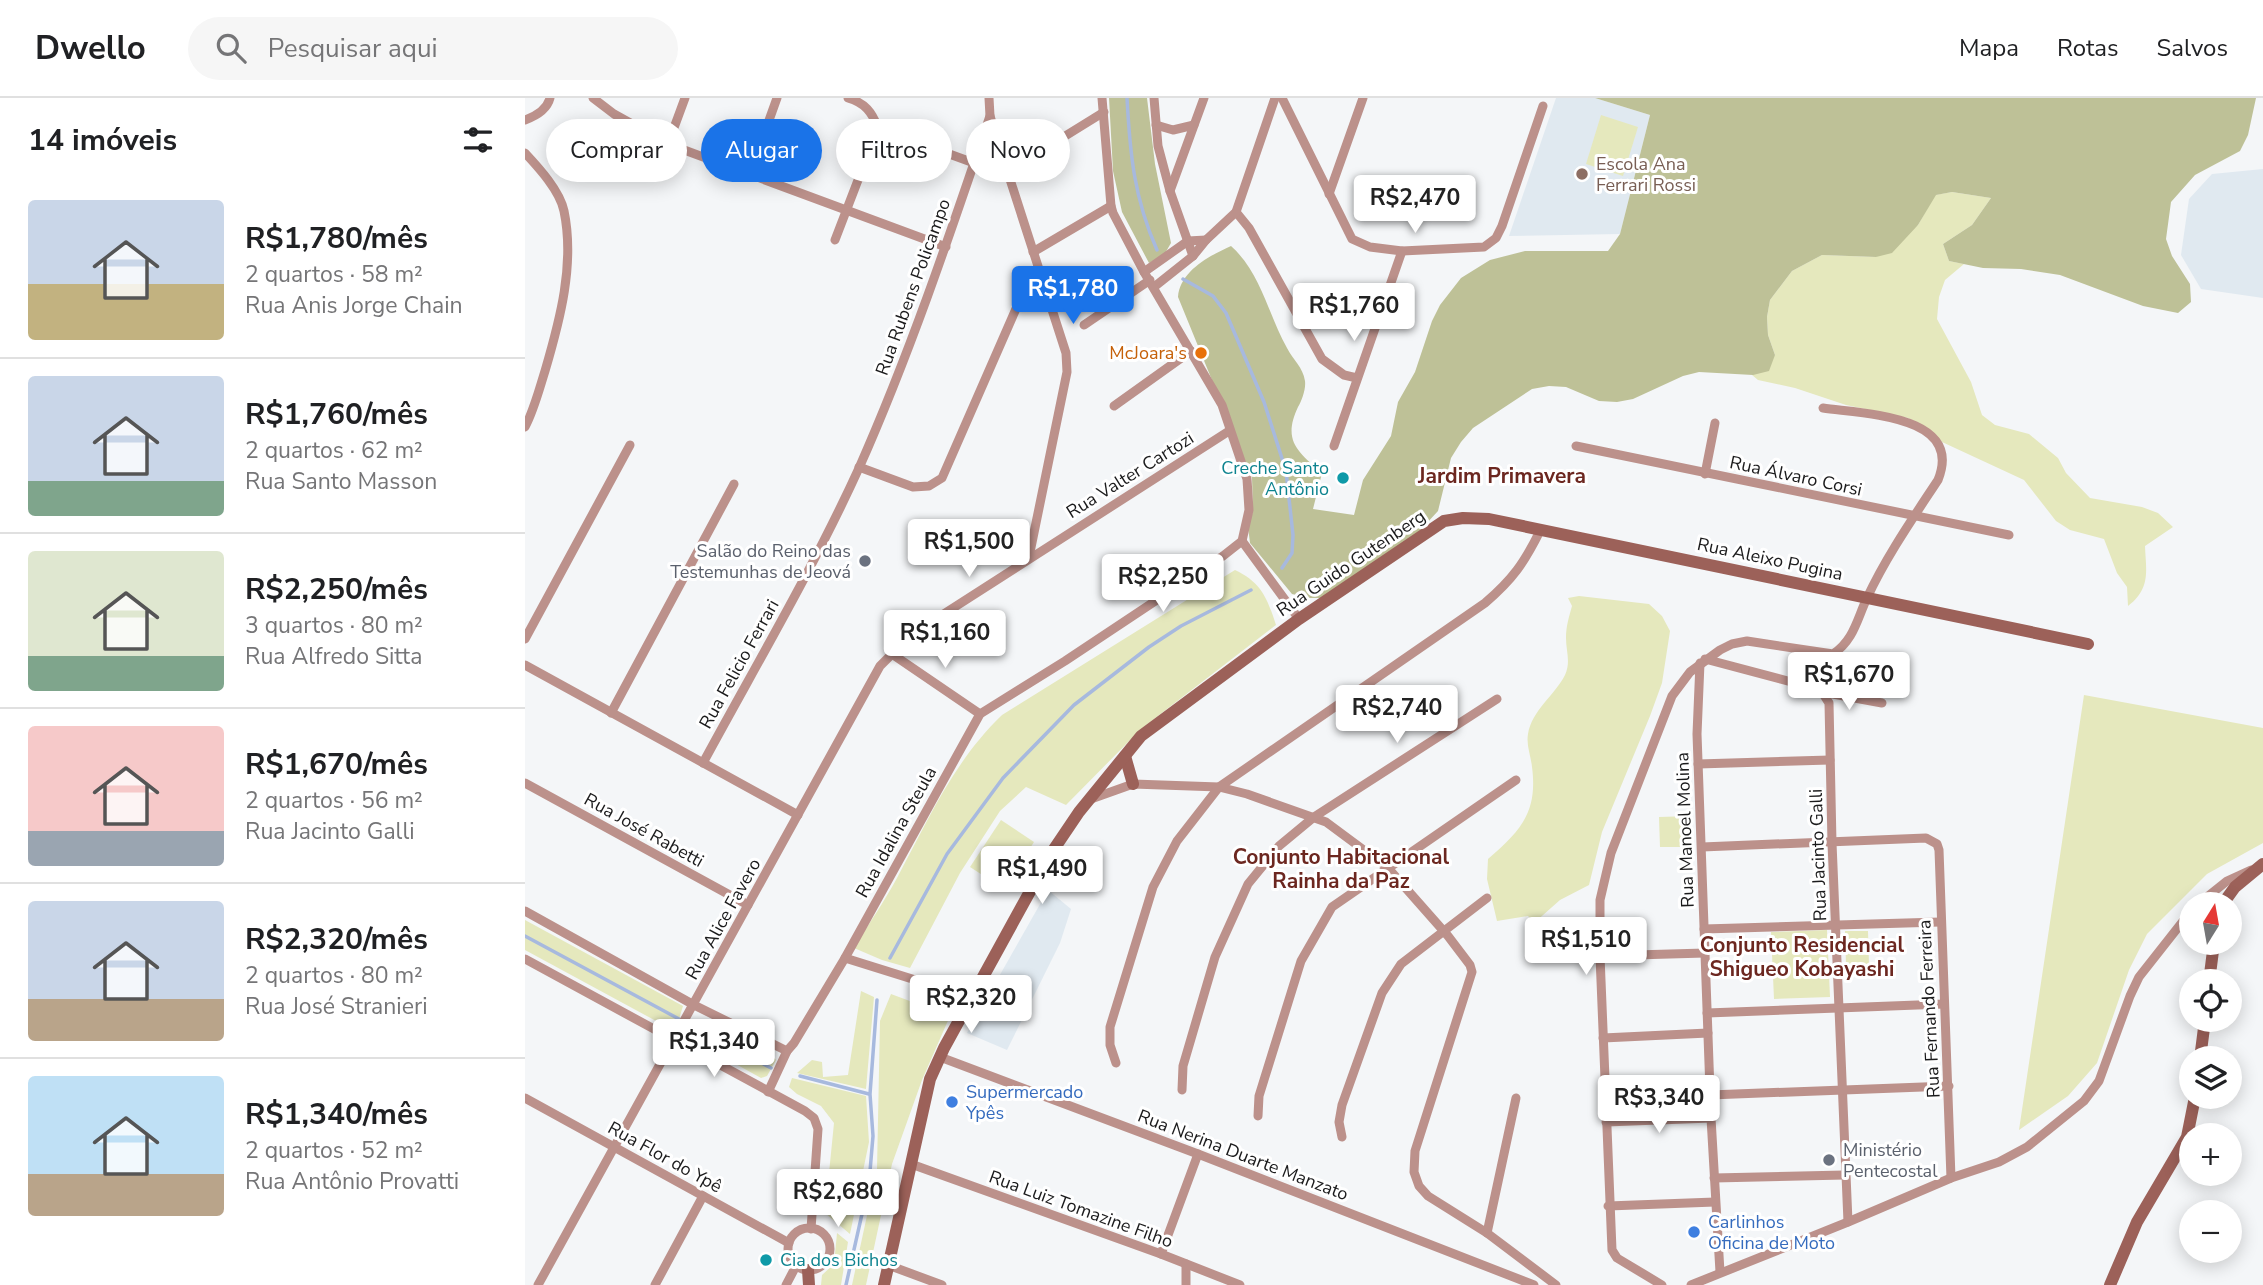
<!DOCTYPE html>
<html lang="pt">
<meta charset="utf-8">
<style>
body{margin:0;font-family:"Nunito Sans",sans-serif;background:#f6f6f6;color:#202124;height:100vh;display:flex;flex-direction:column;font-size:26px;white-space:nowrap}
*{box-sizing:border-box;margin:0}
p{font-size:23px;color:#757577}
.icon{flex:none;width:38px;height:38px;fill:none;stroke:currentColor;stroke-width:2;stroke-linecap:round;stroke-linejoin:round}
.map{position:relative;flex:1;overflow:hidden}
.panel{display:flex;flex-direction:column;background:#fff;width:525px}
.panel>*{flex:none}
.top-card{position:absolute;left:21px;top:21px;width:665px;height:63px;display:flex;gap:14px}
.needle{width:46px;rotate:11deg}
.controls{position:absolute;left:1654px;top:794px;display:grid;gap:14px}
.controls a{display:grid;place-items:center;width:63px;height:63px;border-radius:50%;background:#fff;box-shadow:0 4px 18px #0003;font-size:35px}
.price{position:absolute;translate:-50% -60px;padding:0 16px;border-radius:7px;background:#fff;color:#222;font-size:23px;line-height:46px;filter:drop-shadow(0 2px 4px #0008)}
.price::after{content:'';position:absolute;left:50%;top:42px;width:21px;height:16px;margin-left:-10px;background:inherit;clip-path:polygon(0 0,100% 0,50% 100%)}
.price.on{background:#1a73e8;color:#fff}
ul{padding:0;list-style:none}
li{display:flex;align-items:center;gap:21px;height:175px;padding:0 28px}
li+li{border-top:2px solid #e0e0e0}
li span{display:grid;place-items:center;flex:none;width:196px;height:140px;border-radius:7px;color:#555}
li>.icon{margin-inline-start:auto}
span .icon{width:84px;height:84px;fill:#fffc;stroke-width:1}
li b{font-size:30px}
h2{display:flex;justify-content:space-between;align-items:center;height:84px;padding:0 28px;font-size:30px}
.chip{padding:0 24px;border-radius:32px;background:#fff;box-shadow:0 4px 18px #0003;font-size:24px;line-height:63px}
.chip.on{background:#1a73e8;color:#fff}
header{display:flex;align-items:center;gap:42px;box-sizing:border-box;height:98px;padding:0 35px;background:#fff;border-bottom:2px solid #e0e0e0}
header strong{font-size:33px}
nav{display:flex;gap:38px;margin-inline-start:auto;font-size:24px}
.search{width:490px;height:63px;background:#f6f6f6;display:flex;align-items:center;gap:18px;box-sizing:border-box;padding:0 24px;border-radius:38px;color:#757577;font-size:26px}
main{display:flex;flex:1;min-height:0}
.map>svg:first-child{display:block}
.built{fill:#e0e9f0}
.green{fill:#e5e8bd}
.forest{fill:#bec197}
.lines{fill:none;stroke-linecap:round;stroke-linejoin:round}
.stream{stroke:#a7b9de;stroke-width:3.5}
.street{stroke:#bc918b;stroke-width:9}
.secondary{stroke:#9c6159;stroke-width:12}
.education-dot{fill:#8d6e63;stroke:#fff;stroke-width:2.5}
.food-dot{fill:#e8710a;stroke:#fff;stroke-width:2.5}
.culture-dot{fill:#0f9aa8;stroke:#fff;stroke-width:2.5}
.worship-dot{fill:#6b7280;stroke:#fff;stroke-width:2.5}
.shop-dot{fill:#3f7fe0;stroke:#fff;stroke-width:2.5}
.labels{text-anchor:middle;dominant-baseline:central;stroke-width:6;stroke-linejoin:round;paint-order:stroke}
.education-label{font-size:18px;fill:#785e54;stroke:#fff;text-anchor:start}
.street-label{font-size:18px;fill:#1b1b1c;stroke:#fff}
.food-label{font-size:18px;fill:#c56008;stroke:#fff;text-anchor:end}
.culture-label{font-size:18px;fill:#0d838f;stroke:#fff;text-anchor:end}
.worship-label{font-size:18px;fill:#5b616d;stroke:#fff;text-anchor:end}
.shop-label{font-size:18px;fill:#366cbe;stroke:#fff;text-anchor:start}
.quarter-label{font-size:21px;font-weight:bold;fill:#6c2720;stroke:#fff}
</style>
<header>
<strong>Dwello</strong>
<div class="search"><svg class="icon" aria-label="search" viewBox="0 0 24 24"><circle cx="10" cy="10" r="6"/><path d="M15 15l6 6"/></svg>Pesquisar aqui</div>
<nav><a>Mapa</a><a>Rotas</a><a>Salvos</a></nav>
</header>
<main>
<section class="panel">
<h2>14 imóveis<svg class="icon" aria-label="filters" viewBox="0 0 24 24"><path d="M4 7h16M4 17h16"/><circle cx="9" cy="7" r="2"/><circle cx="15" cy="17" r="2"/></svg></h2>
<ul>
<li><span style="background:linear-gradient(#c9d6e8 60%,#c2b280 0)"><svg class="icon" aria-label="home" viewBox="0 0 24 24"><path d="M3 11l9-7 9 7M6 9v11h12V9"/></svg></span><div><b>R$1,780/mês</b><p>2 quartos · 58 m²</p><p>Rua Anis Jorge Chain</p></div></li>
<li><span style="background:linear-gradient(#c9d6e8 75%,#7fa58c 0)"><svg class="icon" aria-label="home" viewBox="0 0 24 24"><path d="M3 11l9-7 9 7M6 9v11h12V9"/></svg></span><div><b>R$1,760/mês</b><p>2 quartos · 62 m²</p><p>Rua Santo Masson</p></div></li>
<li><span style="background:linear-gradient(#dfe7d0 75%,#7fa58c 0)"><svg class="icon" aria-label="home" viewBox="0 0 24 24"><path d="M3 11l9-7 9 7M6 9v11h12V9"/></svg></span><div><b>R$2,250/mês</b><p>3 quartos · 80 m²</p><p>Rua Alfredo Sitta</p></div></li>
<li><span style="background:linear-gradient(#f6c9c9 75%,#9aa5b1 0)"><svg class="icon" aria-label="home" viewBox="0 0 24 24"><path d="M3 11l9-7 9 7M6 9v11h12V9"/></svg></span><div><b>R$1,670/mês</b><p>2 quartos · 56 m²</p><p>Rua Jacinto Galli</p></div></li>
<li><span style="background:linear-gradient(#c9d6e8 70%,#b9a48a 0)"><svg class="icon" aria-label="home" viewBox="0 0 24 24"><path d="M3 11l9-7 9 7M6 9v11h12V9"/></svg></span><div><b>R$2,320/mês</b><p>2 quartos · 80 m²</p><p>Rua José Stranieri</p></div></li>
<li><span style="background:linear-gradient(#bfe0f5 70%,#b9a48a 0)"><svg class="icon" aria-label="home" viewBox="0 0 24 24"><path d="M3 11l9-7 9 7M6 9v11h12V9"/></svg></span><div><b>R$1,340/mês</b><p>2 quartos · 52 m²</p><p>Rua Antônio Provatti</p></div></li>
</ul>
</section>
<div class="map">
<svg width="1738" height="1187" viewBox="0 0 1738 1187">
<rect width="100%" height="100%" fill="#f4f6f8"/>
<g class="built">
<polygon points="1031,0 1070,0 1125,17 1095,136 984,138"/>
<polygon points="1738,71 1738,200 1676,191 1656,157 1664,101 1687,76"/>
<polygon points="523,792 546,811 535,845 482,952 442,935"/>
</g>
<g class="green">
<polygon points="1076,17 1113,29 1098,78 1061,66"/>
<path d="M1427 94 1466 100 1447 127 1418 146 1424 163 1439 166 1420 182 1414 199 1412 221 1446 284 1457 317 1470 327 1504 336 1533 360 1541 375 1565 400 1617 409 1633 415 1648 429 1620 448C1621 473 1626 490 1603 508L1602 489 1592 475 1579 441 1545 432 1531 423 1499 382 1417 344 1404 332 1383 320 1321 307 1270 290 1233 282 1227 277 1250 257 1243 237 1242 219 1245 202 1267 173 1297 157 1351 159 1393 127 1410 97Z"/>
<path d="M710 472C737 485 742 500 751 527L616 631 541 707 501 689 475 713 435 775 385 870 357 862 329 850C343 827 359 804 372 780 403 722 429 663 477 617Z"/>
<path d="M1054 498 1124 506 1137 518 1145 533 1137 585 1125 618 1077 734 1064 787 1035 802 1009 825 1003 818 972 823 962 781 963 761C995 733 1013 715 1007 669 1006 658 1001 647 1003 636 1007 612 1030 597 1040 577 1046 564 1041 553 1041 540 1041 528 1044 519 1047 508L1043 500Z"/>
<polygon points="1559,597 1738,630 1738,745 1682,776 1622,836 1604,872 1572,965 1543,998 1494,1032"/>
<polygon points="1166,718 1167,749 1135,749 1134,719"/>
<polygon points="476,722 509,744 479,791 445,769"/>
<polygon points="0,822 158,908 154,921 144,930 0,852"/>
<polygon points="1302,832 1305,899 1249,901 1246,834"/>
<polygon points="1320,833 1343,833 1344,867 1321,867"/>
<polygon points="336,893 349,899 341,991 272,975 287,962 297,964 298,979 323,977"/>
<polygon points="366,896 425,918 397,982 367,1066 341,1187 327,1187 352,1071 355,923"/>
<polygon points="183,923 247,957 251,962 242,978 236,980 171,944 169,937 177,924"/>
<polygon points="267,980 341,998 344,1044 325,1136 300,1115 309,1025 296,1008 272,996 264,989"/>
<polygon points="312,1135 323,1144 316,1187 296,1187 297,1177 309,1166"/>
</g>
<g class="forest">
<polygon points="584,0 622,0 630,66 646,145 639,157 624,165 597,114 588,73"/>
<path d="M1070 0H1731L1723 37 1715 53 1670 77 1646 104 1641 141 1647 158 1665 186 1666 204 1653 215 1618 208 1535 177 1496 171 1458 170 1424 163 1418 146 1447 127 1466 100 1427 94 1411 97 1393 127 1367 155 1351 159 1297 157 1267 173 1245 202 1242 219 1243 237 1250 257 1244 273 1228 277 1174 274 1158 278 1108 301 1092 304 1074 303 1041 289 1024 288 1007 291 948 330 936 344 926 360 913 413 889 439 803 500H785L767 496 725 445 723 429 728 413 727 380 653 199C655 173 684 158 706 148 736 175 743 216 762 250 768 262 778 269 780 283 781 291 777 302 773 309 757 343 773 354 797 375L788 411 829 417 838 382 866 338 873 304 890 274 907 223 915 207 936 180 965 162 1000 153H1083L1095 136 1125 17Z"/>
</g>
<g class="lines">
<g class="stream">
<path d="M602 0C605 56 609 100 632 152"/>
<polyline points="658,181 688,198 701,215 739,304 761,373 768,437 767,455 757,470"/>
<polyline points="0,838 154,921"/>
<polyline points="365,860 422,756 478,680 549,607 624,549 656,528 726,492"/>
<polyline points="173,931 246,970"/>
<polyline points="275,978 344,996"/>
<polyline points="321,1187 344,1085 348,1038 345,996 352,902"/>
</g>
<g class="street">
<polyline points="68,0 89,16 143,46 421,149"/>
<polyline points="464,0 465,18 481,69 541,255 542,274 504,459"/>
<polyline points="629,0 633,48 645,93 668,158"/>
<polyline points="757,0 827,141 845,149 877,153 959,149 971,140 977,128 1018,8"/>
<path d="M0 22C11 18 22 12 25 0"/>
<polyline points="631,27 648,32 669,27"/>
<polyline points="353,30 449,65"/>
<polyline points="143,46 160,0"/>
<path d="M0 55C14 70 35 93 39 113 50 166 35 222 20 273 14 292 9 312 0 329"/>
<polyline points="503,61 579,14"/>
<polyline points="225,75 252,0"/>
<polyline points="645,93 679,0"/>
<polyline points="804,96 838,0"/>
<polyline points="711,114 724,130 797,261 819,277 832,280"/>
<path d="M310 142 353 30C347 14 340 5 323 0"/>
<polyline points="508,154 586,108"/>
<polyline points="619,174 663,143 681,142"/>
<polyline points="629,189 668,158 681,142 711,114 750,0"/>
<polyline points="559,227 625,182"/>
<polyline points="589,308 666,253"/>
<polyline points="809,348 877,153"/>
<polyline points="1051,348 1484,437"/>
<polyline points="334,369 388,389 404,388 417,380 497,197 515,178"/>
<polyline points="1180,376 1190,325"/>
<polyline points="717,443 774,521"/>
<polyline points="0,541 105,347"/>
<polyline points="367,556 455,616"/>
<polyline points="1180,561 1289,590 1297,594 1304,605 1307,745 1323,1124"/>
<polyline points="1175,565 1172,636 1186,1020 1195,1174"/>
<polyline points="0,567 273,717"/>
<polyline points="1297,594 1357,605"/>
<polyline points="86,615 209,386"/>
<path d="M178 665C231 567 288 471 334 370 385 255 425 136 465 18"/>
<polyline points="1173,666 1305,662"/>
<polyline points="0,685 223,807"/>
<polyline points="566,701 608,686 694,689 722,696 801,724 863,770 923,838 945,867 947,874 890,1053 889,1074 894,1088 903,1098 962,1135 1031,1187"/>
<polyline points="1177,749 1401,740 1412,746 1414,752 1426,1080"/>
<polyline points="1672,807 1702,783 1726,772"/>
<polyline points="0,813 169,907 262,953"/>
<polyline points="1179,831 1415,824"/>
<polyline points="1075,858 1180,855"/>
<polyline points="320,860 448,900"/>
<polyline points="0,861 280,1013 289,1020 293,1031 286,1131"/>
<polyline points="1182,915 1419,906"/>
<polyline points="1078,940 1183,935"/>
<polyline points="415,959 673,1056 1009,1187"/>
<path d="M591 965 585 947V929L628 789 652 743 694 689 960 505C988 481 999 465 1015 433"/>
<polyline points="657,992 658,968 690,859 723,786 754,748 789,719 972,601"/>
<polyline points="243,994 262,953 269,945 320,860 455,616 540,563 698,458 717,443 724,412 722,381 697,307 619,174 588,115 586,108 577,0"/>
<polyline points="1185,997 1424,988"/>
<polyline points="0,1000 264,1145"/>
<polyline points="733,1018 734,998 776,863 807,809 991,682"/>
<polyline points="1081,1024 1186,1020"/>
<polyline points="817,1039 814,1024 817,1007 857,895 876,866 962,800"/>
<polyline points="386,1066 636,1156 715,1187"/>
<polyline points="1189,1080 1320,1077"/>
<polyline points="1083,1108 1190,1104"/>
<circle cx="284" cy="1151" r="21"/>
<polyline points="962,1135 991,1000"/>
<polyline points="636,1156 673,1056"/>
<polyline points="661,1166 661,1187"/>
<polyline points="363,1167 417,1187"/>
<polyline points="13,1187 355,568 386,537 704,333"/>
<polyline points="130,1187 178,1098"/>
<polyline points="261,1187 271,1168"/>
<path d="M1137 1187 1092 1160 1087 1152 1075 858V802L1086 755 1147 598 1165 574 1195 552 1207 546 1222 543 1308 556C1329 542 1332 521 1342 500 1361 459 1388 420 1413 382 1439 317 1339 316 1298 310"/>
<polyline points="1166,1187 1323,1124 1426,1080 1474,1064 1502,1049 1559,1003 1574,983 1605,898 1614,879 1666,813"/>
</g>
<g class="secondary">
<polyline points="600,658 608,686"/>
<polyline points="1697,807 1710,789 1738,766"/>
<polyline points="1684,884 1689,845"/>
<polyline points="1675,961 1680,922"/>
<polyline points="283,1172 284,1187"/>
<polyline points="359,1187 405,981 419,950 525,757 554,714 616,638 774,521 919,423 938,420 964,421 1563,546"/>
<polyline points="1585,1187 1612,1124 1662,1039 1670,999"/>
</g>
</g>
<circle class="education-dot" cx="1057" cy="76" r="7"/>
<circle class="food-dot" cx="676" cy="255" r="7"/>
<g class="culture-dot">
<circle cx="818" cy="380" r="7"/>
<circle cx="241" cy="1162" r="7"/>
</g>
<g class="worship-dot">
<circle cx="340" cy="463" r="7"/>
<circle cx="1304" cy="1062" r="7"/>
</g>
<g class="shop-dot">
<circle cx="427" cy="1004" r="7"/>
<circle cx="1169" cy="1134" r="7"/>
</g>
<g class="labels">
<g class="education-label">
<text x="1071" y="66">Escola Ana<tspan x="1071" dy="21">Ferrari Rossi</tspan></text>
</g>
<g class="street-label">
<text transform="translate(388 189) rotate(-70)">Rua Rubens Policampo</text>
<text transform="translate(605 377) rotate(-32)">Rua Valter Cartozi</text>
<text transform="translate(1271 378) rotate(12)">Rua Álvaro Corsi</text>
<text transform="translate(1245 461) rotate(12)">Rua Aleixo Pugina</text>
<text transform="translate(826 465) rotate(-34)">Rua Guido Gutenberg</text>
<text transform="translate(214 566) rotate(-61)">Rua Felicio Ferrari</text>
<text transform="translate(119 732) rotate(29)">Rua José Rabetti</text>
<text transform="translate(1160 732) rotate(-92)">Rua Manoel Molina</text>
<text transform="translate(371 734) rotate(-61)">Rua Idalina Steula</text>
<text transform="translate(1293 757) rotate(-92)">Rua Jacinto Galli</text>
<text transform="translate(198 821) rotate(-61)">Rua Alice Favero</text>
<text transform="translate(1404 911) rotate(-93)">Rua Fernando Ferreira</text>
<text transform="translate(718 1057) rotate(21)">Rua Nerina Duarte Manzato</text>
<text transform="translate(140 1059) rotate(29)">Rua Flor do Ypê</text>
<text transform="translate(556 1111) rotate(20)">Rua Luiz Tomazine Filho</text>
</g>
<g class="food-label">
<text x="662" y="255">McJoara's</text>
</g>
<g class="culture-label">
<text x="804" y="370">Creche Santo<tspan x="804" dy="21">Antônio</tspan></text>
<text x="255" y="1162" text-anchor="start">Cia dos Bichos</text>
</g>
<g class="worship-label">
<text x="326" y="453">Salão do Reino das<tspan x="326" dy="21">Testemunhas de Jeová</tspan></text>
<text x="1318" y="1052" text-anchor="start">Ministério<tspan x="1318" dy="21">Pentecostal</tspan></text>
</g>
<g class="shop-label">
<text x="441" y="994">Supermercado<tspan x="441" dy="21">Ypês</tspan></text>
<text x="1183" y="1124">Carlinhos<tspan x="1183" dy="21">Oficina de Moto</tspan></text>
</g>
<g class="quarter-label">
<text x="977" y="378">Jardim Primavera</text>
<text x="816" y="759">Conjunto Habitacional<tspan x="816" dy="24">Rainha da Paz</tspan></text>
<text x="1277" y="847">Conjunto Residencial<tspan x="1277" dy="24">Shigueo Kobayashi</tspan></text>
</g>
</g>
</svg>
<div class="controls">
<a><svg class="needle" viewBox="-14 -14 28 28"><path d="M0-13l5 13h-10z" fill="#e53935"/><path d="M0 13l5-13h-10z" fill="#757577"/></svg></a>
<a><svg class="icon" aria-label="locate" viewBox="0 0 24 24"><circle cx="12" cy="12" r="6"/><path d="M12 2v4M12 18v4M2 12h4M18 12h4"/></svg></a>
<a><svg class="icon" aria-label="layers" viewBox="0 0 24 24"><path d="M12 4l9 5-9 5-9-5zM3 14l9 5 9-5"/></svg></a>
<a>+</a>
<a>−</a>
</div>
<b class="price" style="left:890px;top:137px">R$2,470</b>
<b class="price on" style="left:548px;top:228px">R$1,780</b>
<b class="price" style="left:829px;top:245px">R$1,760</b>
<b class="price" style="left:444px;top:481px">R$1,500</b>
<b class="price" style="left:638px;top:516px">R$2,250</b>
<b class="price" style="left:420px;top:572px">R$1,160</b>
<b class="price" style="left:1324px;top:614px">R$1,670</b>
<b class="price" style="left:872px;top:647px">R$2,740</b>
<b class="price" style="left:517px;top:808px">R$1,490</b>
<b class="price" style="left:1061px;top:879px">R$1,510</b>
<b class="price" style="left:446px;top:937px">R$2,320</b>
<b class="price" style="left:189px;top:981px">R$1,340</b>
<b class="price" style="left:1134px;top:1037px">R$3,340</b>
<b class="price" style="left:313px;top:1131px">R$2,680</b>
<div class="top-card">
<a class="chip">Comprar</a>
<a class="chip on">Alugar</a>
<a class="chip">Filtros</a>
<a class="chip">Novo</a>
</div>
</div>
</main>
